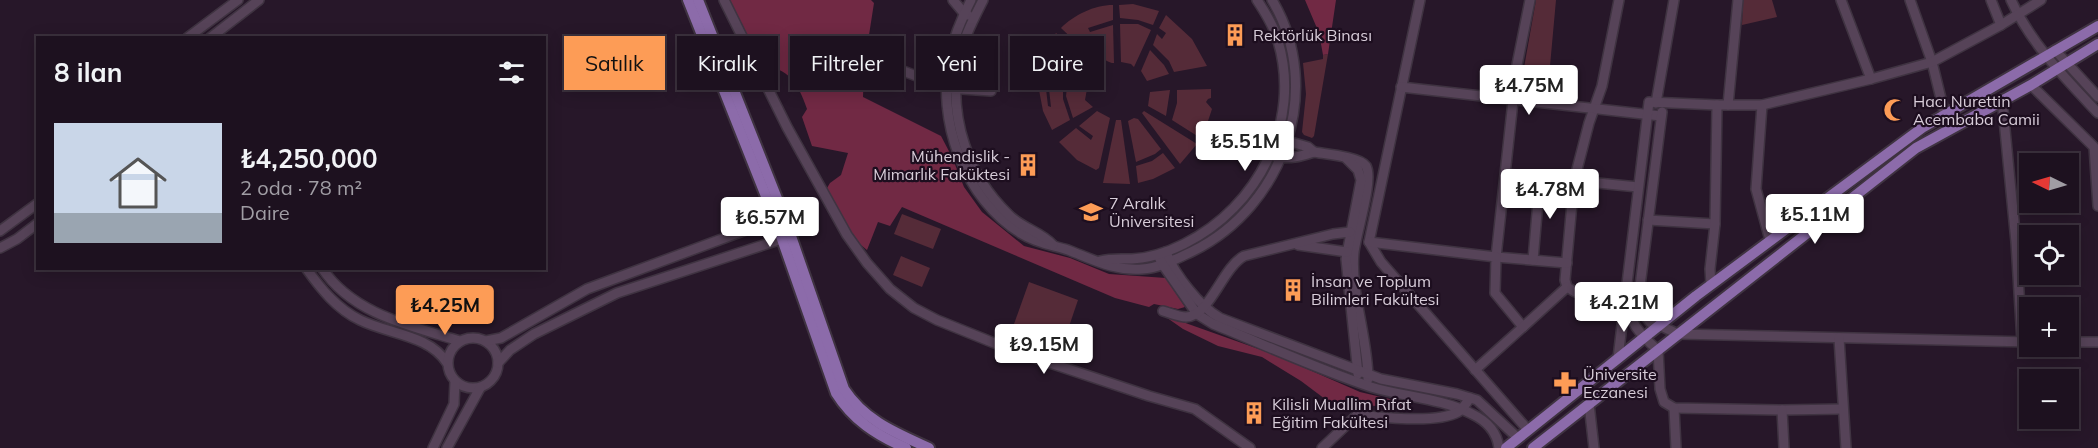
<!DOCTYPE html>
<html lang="tr">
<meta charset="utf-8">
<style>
body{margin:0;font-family:Mulish,sans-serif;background:#2a1f2c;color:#f1f3f6;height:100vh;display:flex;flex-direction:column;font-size:22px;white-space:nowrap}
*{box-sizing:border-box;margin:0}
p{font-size:20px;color:#a09da4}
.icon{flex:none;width:33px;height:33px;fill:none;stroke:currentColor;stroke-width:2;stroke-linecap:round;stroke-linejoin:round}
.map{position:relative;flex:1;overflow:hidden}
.side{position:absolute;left:36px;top:36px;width:510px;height:234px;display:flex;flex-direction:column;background:#1d111f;border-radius:0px;box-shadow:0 3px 15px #0003,0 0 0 2px #3b313d}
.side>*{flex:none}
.guide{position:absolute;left:564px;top:36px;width:570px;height:54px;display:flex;gap:12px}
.needle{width:39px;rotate:275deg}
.buttons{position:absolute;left:2019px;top:153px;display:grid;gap:12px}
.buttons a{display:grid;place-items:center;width:60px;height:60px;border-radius:0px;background:#1d111f;box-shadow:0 3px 15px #0003,0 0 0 2px #3b313d;font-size:30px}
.price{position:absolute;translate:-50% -51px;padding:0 14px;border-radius:6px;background:#fff;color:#222;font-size:20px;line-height:39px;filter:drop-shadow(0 2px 3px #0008)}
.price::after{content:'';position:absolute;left:50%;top:36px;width:18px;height:14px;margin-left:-9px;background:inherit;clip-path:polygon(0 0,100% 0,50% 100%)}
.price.current{background:#fd9c56;color:#111}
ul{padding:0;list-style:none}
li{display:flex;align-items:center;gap:18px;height:150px;padding:0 18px}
li span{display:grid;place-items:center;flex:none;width:168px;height:120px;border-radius:0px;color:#555}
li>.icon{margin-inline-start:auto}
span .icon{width:72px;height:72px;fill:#fffc;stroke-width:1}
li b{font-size:26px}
h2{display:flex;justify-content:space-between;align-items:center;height:72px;padding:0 18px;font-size:26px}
.pill{padding:0 21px;border-radius:0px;background:#1d111f;box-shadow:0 3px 15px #0003,0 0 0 2px #3b313d;font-size:21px;line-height:54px}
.pill.current{background:#fd9c56;color:#111}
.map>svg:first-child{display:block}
.green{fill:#552b38}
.forest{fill:#712944}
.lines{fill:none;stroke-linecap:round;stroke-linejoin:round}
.minor-casing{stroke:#3f3341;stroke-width:12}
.major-casing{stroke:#3f3341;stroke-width:14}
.minor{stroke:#564358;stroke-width:9}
.major{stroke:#8c6baa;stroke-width:10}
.labels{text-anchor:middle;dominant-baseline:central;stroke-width:4.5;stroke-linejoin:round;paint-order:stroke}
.poi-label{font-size:16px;fill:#d8cdd9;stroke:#1d0e1f;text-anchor:start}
</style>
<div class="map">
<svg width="2098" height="448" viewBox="0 0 2098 448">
<rect width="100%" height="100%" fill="#271729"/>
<g class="green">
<polygon points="1536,0 1556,0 1547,99 1519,96"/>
<polygon points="1743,0 1772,0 1777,17 1742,25"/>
<polygon points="1133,4 1159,11 1153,25 1138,20 1120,18 1119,5"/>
<path d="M1113 5V20L1088 28 1090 32 1113 25 1114 63C1107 63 1104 56 1093 58L1085 49 1089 45 1088 42 1081 47 1061 28C1074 15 1094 5 1113 5Z"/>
<polygon points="1166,15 1192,39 1207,66 1174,72 1169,61 1153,45 1157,34 1162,39 1166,33 1159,28"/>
<polygon points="1120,24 1138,24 1151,30 1134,67 1131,64 1121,62"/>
<path d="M1056 33 1077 51 1064 74 1062 83H1050V80L1055 62 1062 49 1059 46 1047 70 1046 84 1034 85C1037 64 1043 50 1056 33Z"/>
<polygon points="1150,50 1164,65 1169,74 1147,81 1141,71"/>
<polygon points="1328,54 1314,136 1312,138 1304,135 1302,132 1306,94 1303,63 1323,59 1323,55"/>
<polygon points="1081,55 1088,62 1082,73 1093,79 1092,82 1067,82 1071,67"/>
<polygon points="1067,87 1087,89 1085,100 1093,107 1073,118 1066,96"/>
<polygon points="1063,88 1063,99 1070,120 1052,130 1043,111 1039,90 1046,89 1048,106 1051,107 1049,89"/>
<polygon points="1211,89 1211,98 1208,99 1206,102 1212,109 1202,139 1172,120 1177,103 1177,90"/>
<polygon points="1170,90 1166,116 1148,106 1150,92"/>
<polygon points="1097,111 1110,118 1099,168 1096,170 1077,160 1059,142 1076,128 1091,140 1093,136 1079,126"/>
<polygon points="1144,111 1197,144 1180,164 1142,113"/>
<polygon points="1134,118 1138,119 1161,149 1155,154 1136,162 1128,121"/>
<polygon points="1116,120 1121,120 1130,184 1103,183"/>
<polygon points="1163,153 1175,168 1153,179 1138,183 1136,166 1152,161"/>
<polygon points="902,214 941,229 933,249 894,234"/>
<polygon points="901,256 930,268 922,287 893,275"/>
<polygon points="1029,282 1078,300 1059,356 1009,338"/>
</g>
<g class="forest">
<path d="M725 0H871L874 3 864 67 863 97 941 136 952 157 964 187 982 212 1024 246 1070 258 1109 274 1166 278 1185 307 1178 309 1154 304 1149 307 1115 298 902 207 890 226 878 222 867 250 834 223 824 193 830 183 841 175 848 153 812 146 802 117 807 109C797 80 787 67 755 64Z"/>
<polygon points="1305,0 1336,0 1328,54 1323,55 1319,33"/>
<polygon points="1163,315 1273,354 1360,392 1406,403 1410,407 1399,408 1329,402 1301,381 1262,357 1218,346 1183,329"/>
</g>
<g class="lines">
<g class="minor-casing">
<g id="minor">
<polyline points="724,0 787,127 847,235 867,263 890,289 914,308 937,320 1014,351 1149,396 1195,409 1250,448"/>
<polyline points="953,0 964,13 968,15"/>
<path d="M971 0C962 18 954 36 950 55 936 120 964 199 1022 234 1036 243 1052 245 1068 250 1094 260 1114 271 1142 269 1160 268 1176 259 1193 251 1284 206 1325 89 1272 0"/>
<path d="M983 0C973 20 962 41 958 64 949 118 968 176 1008 214 1021 228 1040 231 1053 245"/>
<polyline points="1420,0 1369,242 1381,262 1528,430"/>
<path d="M1619 0 1602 86 1589 123 1574 181 1565 280 1567 287 1575 292 1626 298C1628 321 1640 335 1658 350L1660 389 1664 402 1674 408 1782 410 1843 409"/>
<polyline points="1841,0 1871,79"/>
<polyline points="1910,0 1932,62 1945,115"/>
<polyline points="1991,0 2001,25"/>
<path d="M2011 0C2031 44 2066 79 2098 113"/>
<polyline points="187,38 238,0"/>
<polyline points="210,38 259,0"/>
<polyline points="2055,50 2098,97"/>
<polyline points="888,65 947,88 991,91"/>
<polyline points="2031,85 2094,147 2098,206"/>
<polyline points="1401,87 1661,116"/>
<polyline points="2002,99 2016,242 2022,342"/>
<polyline points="1510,100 1530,0"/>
<polyline points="1513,101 1496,257 1567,263"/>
<polyline points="1656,103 1674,0"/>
<polyline points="1728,105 1738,0"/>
<polyline points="1762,105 1756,189 1770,240"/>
<path d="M1277 138 1308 147 1314 152C1279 164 1271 157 1241 139Z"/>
<path d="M1314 152C1325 154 1360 157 1366 166 1374 179 1356 234 1354 252 1350 292 1368 338 1368 379"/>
<polyline points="1347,159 1358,170 1361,180 1346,259 1358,374"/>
<polyline points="1506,174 1638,187"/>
<polyline points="1648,220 1715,224"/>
<polyline points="0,231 38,203"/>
<polyline points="1369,242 1496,257 1495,293 1523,327 1475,370"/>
<polyline points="1298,245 1347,252"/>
<polyline points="0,248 17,239 38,223"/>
<path d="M1166 252C1174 274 1200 307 1220 318L1381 379 1457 394 1477 400 1518 438"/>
<path d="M1158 255 1163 265 1197 314 1213 324C1265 345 1317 369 1371 387 1404 397 1441 398 1472 414 1487 421 1497 432 1499 448"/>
<polyline points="1533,260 1540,178"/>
<path d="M1100 261C1111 258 1120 259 1132 259 1150 258 1168 252 1184 244 1259 207 1302 121 1278 41 1274 26 1265 12 1257 0"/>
<path d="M306 268C321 289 337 309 360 320 388 334 430 335 447 363"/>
<path d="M322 268C352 314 411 326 460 341"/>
<polyline points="1711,284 1710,269 1715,224 1717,105"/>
<path d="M1163 311C1170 313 1178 317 1186 317 1210 316 1222 268 1244 256L1333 234 1350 232"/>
<polyline points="1659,325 1678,334 2030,342"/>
<polyline points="1523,327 1567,287"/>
<path d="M1656 328C1640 313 1640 307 1640 286L1662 112"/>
<circle cx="473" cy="363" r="25"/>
<polyline points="1839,338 1846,448"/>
<polyline points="486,341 501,338 587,289 781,217"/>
<polyline points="2068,342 2098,342"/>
<polyline points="1618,358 1649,102 1717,105 1762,105 1871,79 1932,62 2001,25 2041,0"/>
<polyline points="498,363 510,350 534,334 617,293 788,237"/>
<polyline points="1589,404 1594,448"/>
<polyline points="1674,408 1676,448"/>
<polyline points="1782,410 1784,448"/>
<polyline points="433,448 454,404 455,381"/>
<polyline points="447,448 480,388"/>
<path d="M1322 448 1357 415C1382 417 1436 424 1458 412 1463 409 1466 403 1470 398"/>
</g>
</g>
<g class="major-casing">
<g id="major">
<path d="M688 0 775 219 836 393C853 420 876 435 906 448"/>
<path d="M698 0 784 216 844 389C865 421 896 433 929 448"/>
<polyline points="1506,448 1696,296 1922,128 2098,26"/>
<polyline points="1533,448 1916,148 2031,85 2098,44"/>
</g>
</g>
<use href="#minor" class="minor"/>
<use href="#major" class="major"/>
</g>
<defs>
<g id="building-bare" transform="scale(1.8)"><path d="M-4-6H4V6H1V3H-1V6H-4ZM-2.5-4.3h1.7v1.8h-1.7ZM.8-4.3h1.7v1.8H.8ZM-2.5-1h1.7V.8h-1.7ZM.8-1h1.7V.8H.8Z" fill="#fd9c56" stroke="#1d0e1f" stroke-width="2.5" paint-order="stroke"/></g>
<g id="mosque-bare" transform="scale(1.8)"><path d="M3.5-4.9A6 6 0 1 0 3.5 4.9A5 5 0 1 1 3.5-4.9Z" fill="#fd9c56" stroke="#1d0e1f" stroke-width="2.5" paint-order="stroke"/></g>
<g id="university-bare" transform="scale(1.8)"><path d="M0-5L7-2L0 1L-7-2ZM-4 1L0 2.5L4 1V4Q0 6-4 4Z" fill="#fd9c56" stroke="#1d0e1f" stroke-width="2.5" paint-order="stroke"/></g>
<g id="pharmacy-bare" transform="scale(1.8)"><path d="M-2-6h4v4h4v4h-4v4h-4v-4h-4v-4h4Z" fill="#fd9c56" stroke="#1d0e1f" stroke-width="2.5" paint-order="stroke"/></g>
</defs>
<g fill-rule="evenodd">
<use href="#building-bare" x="1235" y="35"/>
<use href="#mosque-bare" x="1895" y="110"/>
<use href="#building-bare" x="1028" y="165"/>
<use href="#university-bare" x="1091" y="212"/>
<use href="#building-bare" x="1293" y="290"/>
<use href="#pharmacy-bare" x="1565" y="383"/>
<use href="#building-bare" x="1254" y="413"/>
</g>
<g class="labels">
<g class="poi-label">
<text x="1253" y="35">Rektörlük Binası</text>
<text x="1913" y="101">Hacı Nurettin<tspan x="1913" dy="18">Acembaba Camii</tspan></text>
<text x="1010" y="156" text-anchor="end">Mühendislik -<tspan x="1010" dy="18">Mimarlık Faküktesi</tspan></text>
<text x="1109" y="203">7 Aralık<tspan x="1109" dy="18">Üniversitesi</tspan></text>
<text x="1311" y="281">İnsan ve Toplum<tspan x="1311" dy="18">Bilimleri Fakültesi</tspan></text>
<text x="1583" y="374">Üniversite<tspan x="1583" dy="18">Eczanesi</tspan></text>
<text x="1272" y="404">Kilisli Muallim Rıfat<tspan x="1272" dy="18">Eğitim Fakültesi</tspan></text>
</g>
</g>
</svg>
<div class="buttons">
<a><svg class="needle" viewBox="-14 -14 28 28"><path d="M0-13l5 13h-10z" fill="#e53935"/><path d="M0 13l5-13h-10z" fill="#a09da4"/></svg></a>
<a><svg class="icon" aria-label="locate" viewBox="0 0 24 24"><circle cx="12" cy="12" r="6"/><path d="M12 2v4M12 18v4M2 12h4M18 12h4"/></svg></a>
<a>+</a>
<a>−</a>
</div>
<b class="price" style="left:1529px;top:116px">₺4.75M</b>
<b class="price" style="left:1245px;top:172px">₺5.51M</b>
<b class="price" style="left:1550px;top:220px">₺4.78M</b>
<b class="price" style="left:1815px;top:245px">₺5.11M</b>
<b class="price" style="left:770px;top:248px">₺6.57M</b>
<b class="price" style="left:1624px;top:333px">₺4.21M</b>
<b class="price current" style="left:445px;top:336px">₺4.25M</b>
<b class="price" style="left:1044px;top:375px">₺9.15M</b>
<div class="guide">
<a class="pill current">Satılık</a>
<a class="pill">Kiralık</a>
<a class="pill">Filtreler</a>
<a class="pill">Yeni</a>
<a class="pill">Daire</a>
</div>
<section class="side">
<h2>8 ilan<svg class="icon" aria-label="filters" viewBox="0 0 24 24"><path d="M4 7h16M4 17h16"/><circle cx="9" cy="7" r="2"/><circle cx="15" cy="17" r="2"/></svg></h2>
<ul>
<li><span style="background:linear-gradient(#c9d6e8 75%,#9aa5b1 0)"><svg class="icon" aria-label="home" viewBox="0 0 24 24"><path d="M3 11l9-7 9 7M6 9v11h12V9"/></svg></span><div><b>₺4,250,000</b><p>2 oda · 78 m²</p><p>Daire</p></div></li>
</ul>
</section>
</div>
